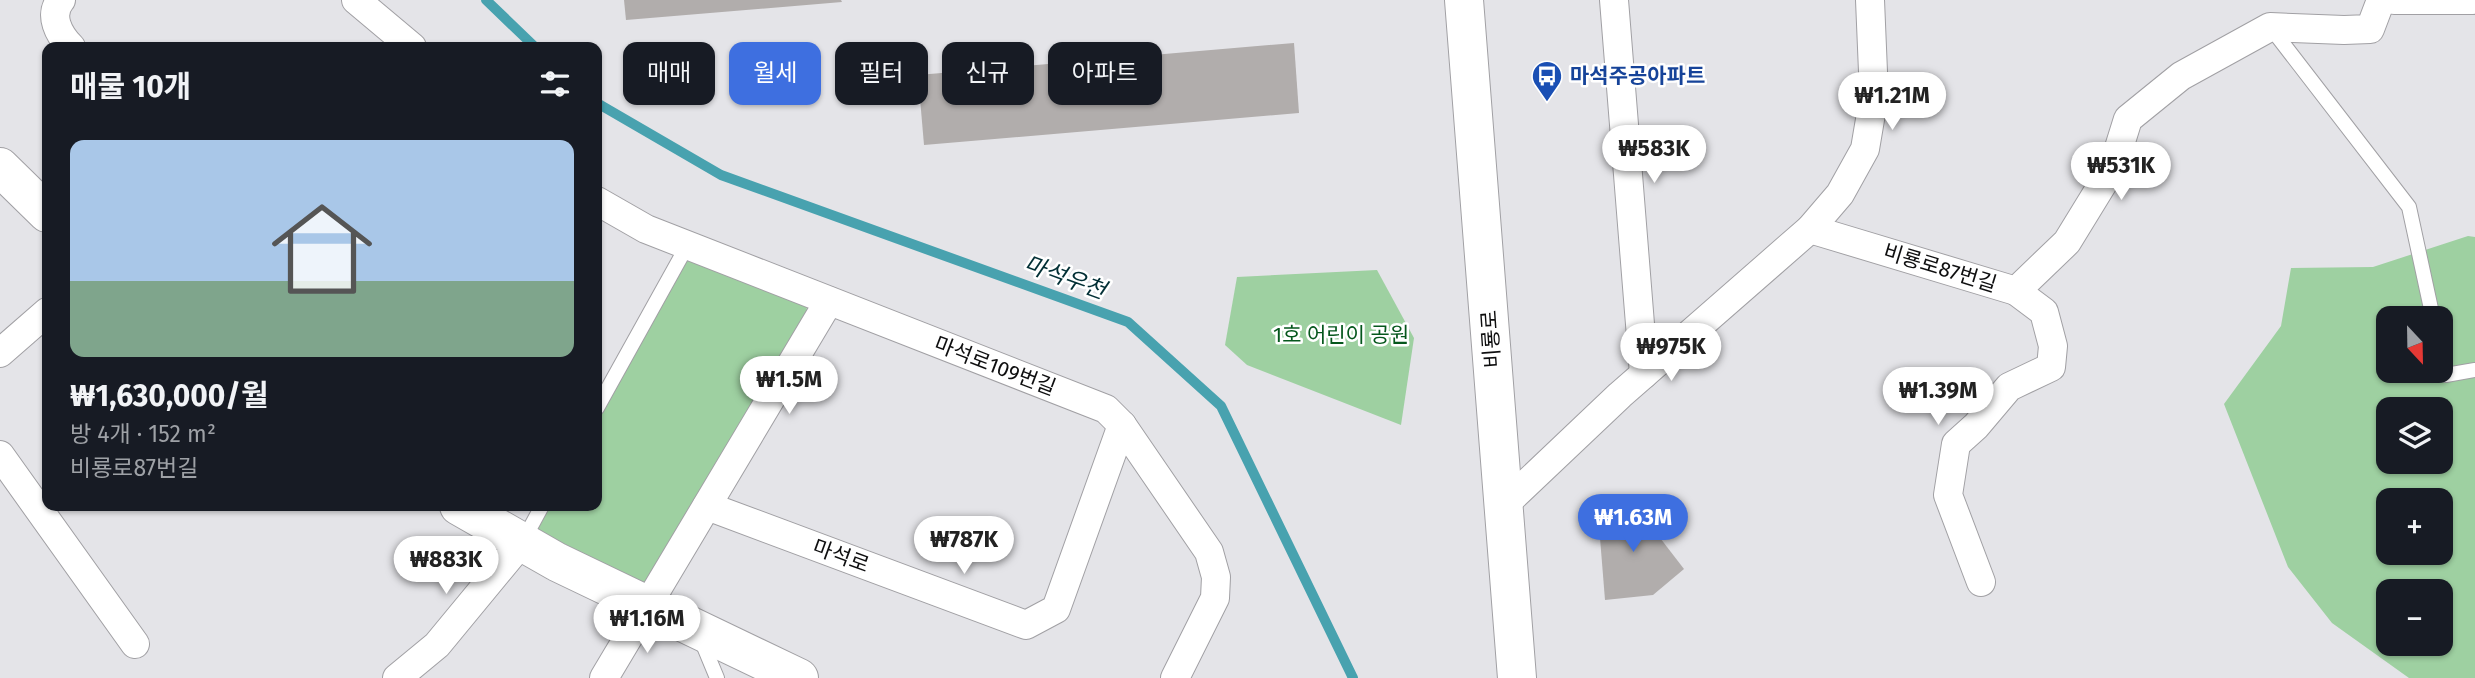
<!DOCTYPE html>
<html lang="ko">
<meta charset="utf-8">
<style>
body{margin:0;font-family:"Fira Sans","Noto Sans KR",sans-serif;background:#242831;color:#f1f3f6;height:100vh;display:flex;flex-direction:column;font-size:26px;white-space:nowrap}
*{box-sizing:border-box;margin:0}
p{font-size:23px;color:#9ea1a6}
.icon{flex:none;width:38px;height:38px;fill:none;stroke:currentColor;stroke-width:2;stroke-linecap:round;stroke-linejoin:round}
.map{position:relative;flex:1;overflow:hidden}
.drawer{position:absolute;left:42px;top:42px;width:560px;height:469px;display:flex;flex-direction:column;background:#171b24;border-radius:14px;box-shadow:0 2px 5px #0004}
.drawer>*{flex:none}
.top-card{position:absolute;left:623px;top:42px;width:665px;height:63px;display:flex;gap:14px}
.needle{width:46px;rotate:158deg}
.controls{position:absolute;left:2376px;top:306px;display:grid;gap:14px}
.controls a{display:grid;place-items:center;width:77px;height:77px;border-radius:14px;background:#171b24;box-shadow:0 2px 5px #0004;font-size:35px}
.price{position:absolute;translate:-50% -60px;padding:0 16px;border-radius:24px;background:#fff;color:#222;font-size:23px;line-height:46px;filter:drop-shadow(0 2px 4px #0008)}
.price::after{content:'';position:absolute;left:50%;top:42px;width:21px;height:16px;margin-left:-10px;background:inherit;clip-path:polygon(0 0,100% 0,50% 100%)}
.price.active{background:#3e6fe0;color:#fff}
ul{padding:0;list-style:none}
li{display:grid;align-content:center;gap:14px;height:371px;padding:0 28px}
li span{display:grid;place-items:center;height:217px;border-radius:14px;color:#555}
li>.icon{margin-inline-start:auto}
span .icon{width:126px;height:126px;fill:#fffc;stroke-width:1}
li b{font-size:30px}
h2{display:flex;justify-content:space-between;align-items:center;height:84px;padding:0 28px;font-size:30px}
.pill{padding:0 24px;border-radius:14px;background:#171b24;box-shadow:0 2px 5px #0004;font-size:24px;line-height:63px}
.pill.active{background:#3e6fe0;color:#fff}
.map>svg:first-child{display:block}
.green{fill:#9ed0a1;fill-rule:evenodd}
.lines{fill:none;stroke-linecap:round;stroke-linejoin:round}
.stream{stroke:#48a2af;stroke-width:10}
.building{fill:#b1adac}
.lane-casing{stroke:#a1a0a4;stroke-width:16}
.street-casing{stroke:#a1a0a4;stroke-width:30}
.secondary-casing{stroke:#a1a0a4;stroke-width:40}
.lane{stroke:#fff;stroke-width:14}
.street{stroke:#fff;stroke-width:28}
.secondary{stroke:#fff;stroke-width:38}
.labels{text-anchor:middle;dominant-baseline:central;stroke-width:5;stroke-linejoin:round;paint-order:stroke}
.transit-label{font-size:21px;font-weight:bold;fill:#164399;stroke:#fff;text-anchor:start}
.street-label{font-size:21px;fill:#0e0e0f;stroke:#fff}
.park-label{font-size:21px;fill:#05571c;stroke:#fff}
.water-label{font-size:23px;font-style:italic;fill:#022f35;stroke:#fff}
</style>
<div class="map">
<svg width="2475" height="678" viewBox="0 0 2475 678">
<rect width="100%" height="100%" fill="#e4e4e8"/>
<g class="green">
<path d="M2468 236 2475 237V678H2409L2332 623 2288 567 2224 404 2281 326 2291 268 2373 267ZM2389 318H2441V371H2389ZM2389 410H2441V462H2389ZM2389 500H2441V553H2389ZM2389 592H2441V644H2389Z"/>
<polygon points="698,256 805,298 808,316 650,582 636,590 541,544 537,527 549,506 597,506 597,419 684,260"/>
<polygon points="1377,270 1414,338 1401,425 1247,365 1225,345 1237,277"/>
</g>
<g class="lines">
<g class="stream">
<polyline points="486,0 535,47"/>
<polyline points="597,103 721,175 1128,322 1221,406 1353,678"/>
</g>
</g>
<g class="building">
<polygon points="624,0 841,0 842,2 626,20"/>
<polygon points="1294,43 1299,113 924,145 918,75"/>
<polygon points="1627,495 1684,569 1653,595 1605,600 1598,513"/>
</g>
<g class="lines">
<g class="lane-casing">
<g id="lane">
<polyline points="2271,28 2409,207 2433,318"/>
<polyline points="2441,354 2446,375 2475,370"/>
<polyline points="597,408 687,246"/>
<polyline points="523,541 542,506"/>
<polyline points="700,637 717,678"/>
</g>
</g>
<g class="street-casing">
<g id="street">
<path d="M61 0C48 15 59 35 71 47"/>
<polyline points="356,0 412,47"/>
<polyline points="1614,0 1644,374"/>
<polyline points="2394,0 2473,0"/>
<polyline points="597,201 646,229 1106,409 1122,425 1209,552 1216,577 1215,598 1175,678"/>
<polyline points="1810,229 2016,291 2067,242 2113,167 2128,119 2181,76 2270,27 2344,30 2370,29 2381,0"/>
<polyline points="0,353 47,312"/>
<polyline points="0,455 135,644"/>
<polyline points="1504,505 1620,395 1810,229 1840,194 1865,149 1874,96 1870,0"/>
<polyline points="707,506 1026,625 1056,609 1122,425"/>
<polyline points="1981,582 1948,495 1956,444 1976,426 2009,387 2051,367 2053,346 2044,312 2016,291"/>
<polyline points="397,678 437,645 522,542"/>
<polyline points="604,678 829,301"/>
</g>
</g>
<g class="secondary-casing">
<g id="secondary">
<polyline points="1464,0 1517,678"/>
<polyline points="0,167 47,213"/>
<polyline points="459,506 557,562 799,678"/>
</g>
</g>
<use href="#lane" class="lane"/>
<use href="#street" class="street"/>
<use href="#secondary" class="secondary"/>
</g>
<defs>
<g id="bus-pin" transform="scale(1.575)"><path d="M0 17L-7.5 6A9.5 9.5 0 1 1 7.5 6Z" fill="#1a4fb4" stroke="#fff"/><path d="M-5-6H5V4H4V6H2V4H-2V6H-4V4H-5ZM-3.5-4V0h7V-4ZM-3.5 1.2v1.5H-2V1.2ZM2 1.2v1.5H3.5V1.2Z" fill="#fff"/></g>
</defs>
<g fill-rule="evenodd">
<use href="#bus-pin" x="1547" y="76"/>
</g>
<g class="labels">
<g class="transit-label">
<text x="1570" y="76">마석주공아파트</text>
</g>
<g class="street-label">
<text transform="translate(1940 268) rotate(17)">비룡로87번길</text>
<text transform="translate(1491 339) rotate(-94)">비룡로</text>
<text transform="translate(995 366) rotate(21)">마석로109번길</text>
<text transform="translate(841 556) rotate(20)">마석로</text>
</g>
<g class="park-label">
<text x="1341" y="335">1호 어린이 공원</text>
</g>
<g class="water-label">
<text transform="translate(1065 277) rotate(20)">마석우천</text>
</g>
</g>
</svg>
<div class="controls">
<a><svg class="needle" viewBox="-14 -14 28 28"><path d="M0-13l5 13h-10z" fill="#e53935"/><path d="M0 13l5-13h-10z" fill="#9ea1a6"/></svg></a>
<a><svg class="icon" aria-label="layers" viewBox="0 0 24 24"><path d="M12 4l9 5-9 5-9-5zM3 14l9 5 9-5"/></svg></a>
<a>+</a>
<a>−</a>
</div>
<b class="price" style="left:1892px;top:132px">₩1.21M</b>
<b class="price" style="left:1654px;top:185px">₩583K</b>
<b class="price" style="left:2121px;top:202px">₩531K</b>
<b class="price" style="left:1671px;top:383px">₩975K</b>
<b class="price" style="left:789px;top:416px">₩1.5M</b>
<b class="price" style="left:1938px;top:427px">₩1.39M</b>
<b class="price active" style="left:1633px;top:554px">₩1.63M</b>
<b class="price" style="left:964px;top:576px">₩787K</b>
<b class="price" style="left:446px;top:596px">₩883K</b>
<b class="price" style="left:647px;top:655px">₩1.16M</b>
<div class="top-card">
<a class="pill">매매</a>
<a class="pill active">월세</a>
<a class="pill">필터</a>
<a class="pill">신규</a>
<a class="pill">아파트</a>
</div>
<section class="drawer">
<h2>매물 10개<svg class="icon" aria-label="filters" viewBox="0 0 24 24"><path d="M4 7h16M4 17h16"/><circle cx="9" cy="7" r="2"/><circle cx="15" cy="17" r="2"/></svg></h2>
<ul>
<li><span style="background:linear-gradient(#a9c7e8 65%,#7fa58c 0)"><svg class="icon" aria-label="home" viewBox="0 0 24 24"><path d="M3 11l9-7 9 7M6 9v11h12V9"/></svg></span><div><b>₩1,630,000/월</b><p>방 4개 · 152 m²</p><p>비룡로87번길</p></div></li>
</ul>
</section>
</div>
